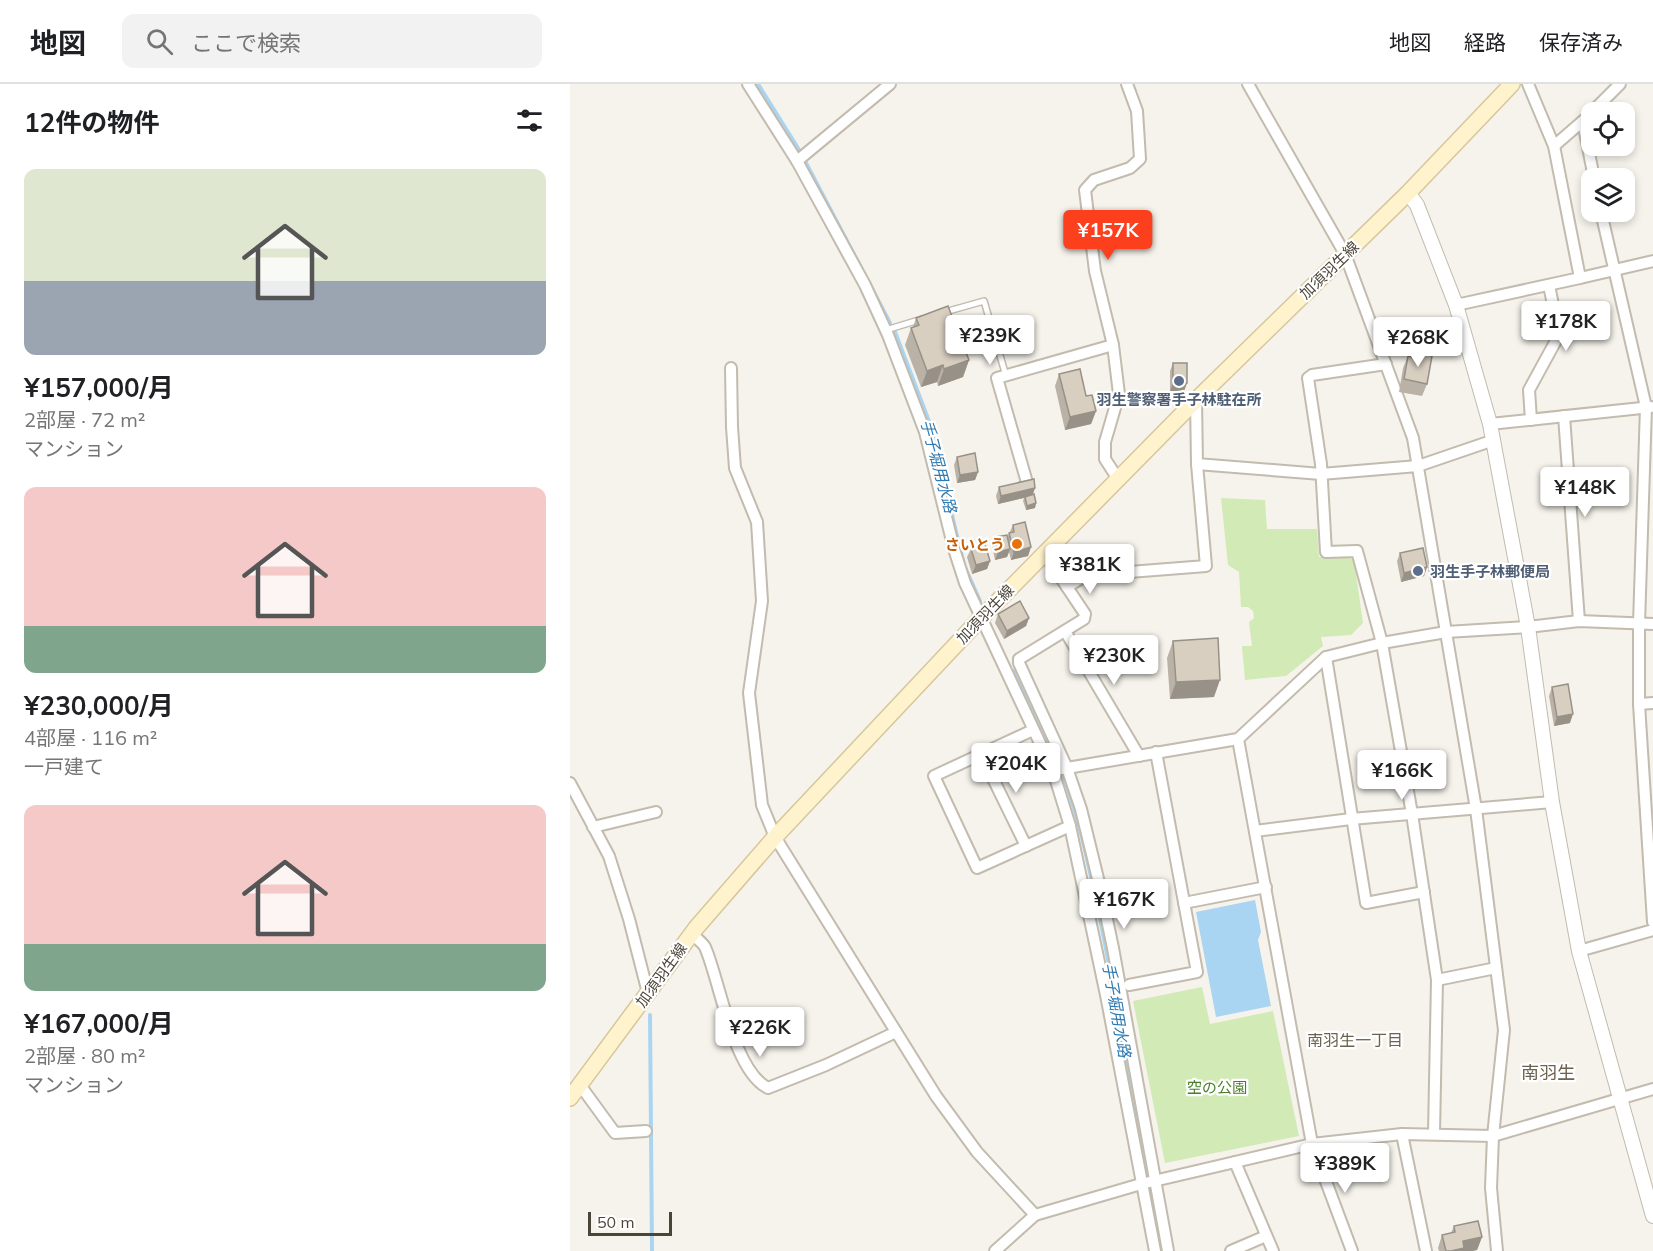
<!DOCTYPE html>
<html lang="ja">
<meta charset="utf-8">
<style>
body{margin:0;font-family:Mulish,"Noto Sans JP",sans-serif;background:#f2f2f2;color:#202124;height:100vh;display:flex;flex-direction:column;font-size:22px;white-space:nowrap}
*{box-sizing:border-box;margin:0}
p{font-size:20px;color:#757577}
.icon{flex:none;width:33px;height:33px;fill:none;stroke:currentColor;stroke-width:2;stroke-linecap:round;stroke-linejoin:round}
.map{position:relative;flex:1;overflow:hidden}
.sheet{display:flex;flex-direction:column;background:#fff;width:570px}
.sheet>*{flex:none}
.fabs{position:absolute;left:1011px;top:18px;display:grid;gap:12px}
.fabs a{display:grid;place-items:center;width:54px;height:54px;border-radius:12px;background:#fff;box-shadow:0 3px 9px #0003;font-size:30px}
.scale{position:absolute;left:18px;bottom:15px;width:84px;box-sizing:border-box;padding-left:6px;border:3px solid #4b4439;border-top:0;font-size:16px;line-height:21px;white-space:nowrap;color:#4b4439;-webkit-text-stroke:4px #fff;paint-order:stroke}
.price{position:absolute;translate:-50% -51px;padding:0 14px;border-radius:6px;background:#fff;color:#222;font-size:20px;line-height:39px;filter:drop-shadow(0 2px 3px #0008)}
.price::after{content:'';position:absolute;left:50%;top:36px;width:18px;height:14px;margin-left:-9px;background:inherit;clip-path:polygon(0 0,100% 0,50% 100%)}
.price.current{background:#fc3f1d;color:#fff}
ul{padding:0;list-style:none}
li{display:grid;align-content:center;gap:12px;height:318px;padding:0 24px}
li span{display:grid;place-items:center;height:186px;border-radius:12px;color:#555}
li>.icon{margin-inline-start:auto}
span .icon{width:108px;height:108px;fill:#fffc;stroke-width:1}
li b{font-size:26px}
h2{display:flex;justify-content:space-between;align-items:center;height:72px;padding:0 24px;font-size:26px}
header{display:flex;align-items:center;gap:36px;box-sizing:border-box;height:84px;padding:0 30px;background:#fff;border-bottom:2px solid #e0e0e0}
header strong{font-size:28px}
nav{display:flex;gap:33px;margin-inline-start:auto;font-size:21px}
.search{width:420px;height:54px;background:#f2f2f2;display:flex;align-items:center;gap:15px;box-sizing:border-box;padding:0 21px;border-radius:12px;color:#757577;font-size:22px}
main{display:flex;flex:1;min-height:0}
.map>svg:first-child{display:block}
.green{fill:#d2eab5}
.water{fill:#a9d4f2}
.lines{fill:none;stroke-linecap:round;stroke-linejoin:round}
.stream{stroke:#a9d4f2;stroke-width:4}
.service-casing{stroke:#c2bbae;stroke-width:8}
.minor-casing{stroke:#c2bbae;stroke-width:14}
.tertiary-casing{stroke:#c2bbae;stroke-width:16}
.secondary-casing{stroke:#d6c79b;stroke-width:18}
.service{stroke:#fff;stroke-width:5}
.minor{stroke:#fff;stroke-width:10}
.tertiary{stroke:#fff;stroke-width:14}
.secondary{stroke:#fff3cd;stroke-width:15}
.wall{fill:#bab2a6}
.shaded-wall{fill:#979187}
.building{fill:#d8cfc1;stroke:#979187;stroke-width:1.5}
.service-dot{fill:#5c6f8a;stroke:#fff;stroke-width:2}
.food-dot{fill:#e8710a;stroke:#fff;stroke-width:2}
.labels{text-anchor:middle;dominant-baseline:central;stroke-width:4.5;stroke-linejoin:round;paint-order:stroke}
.street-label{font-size:15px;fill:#4b4439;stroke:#fff}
.service-label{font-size:15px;font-weight:bold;fill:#4e5e75;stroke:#fff}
.food-label{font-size:15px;font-weight:bold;fill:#c56008;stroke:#fff;text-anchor:end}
.park-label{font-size:15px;fill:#4a7f2a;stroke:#fff}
.water-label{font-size:16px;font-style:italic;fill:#2e7ab2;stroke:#fff}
.neighbourhood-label{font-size:16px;fill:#6e6250;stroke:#fff}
.quarter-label{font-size:18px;fill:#6e6250;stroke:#fff}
</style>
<header>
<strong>地図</strong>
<div class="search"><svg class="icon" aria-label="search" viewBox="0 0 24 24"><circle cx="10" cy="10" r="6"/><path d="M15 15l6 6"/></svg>ここで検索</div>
<nav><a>地図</a><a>経路</a><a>保存済み</a></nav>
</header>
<main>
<section class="sheet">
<h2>12件の物件<svg class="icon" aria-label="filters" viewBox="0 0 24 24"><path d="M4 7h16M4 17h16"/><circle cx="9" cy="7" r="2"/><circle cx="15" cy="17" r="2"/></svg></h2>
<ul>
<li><span style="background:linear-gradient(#dfe7d0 60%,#9aa5b1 0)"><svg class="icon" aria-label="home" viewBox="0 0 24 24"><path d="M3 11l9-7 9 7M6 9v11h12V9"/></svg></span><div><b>¥157,000/月</b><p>2部屋 · 72 m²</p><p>マンション</p></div></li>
<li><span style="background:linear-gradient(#f6c9c9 75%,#7fa58c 0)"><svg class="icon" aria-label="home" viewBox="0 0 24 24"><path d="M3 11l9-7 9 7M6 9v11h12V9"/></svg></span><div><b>¥230,000/月</b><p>4部屋 · 116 m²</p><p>一戸建て</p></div></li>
<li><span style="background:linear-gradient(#f6c9c9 75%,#7fa58c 0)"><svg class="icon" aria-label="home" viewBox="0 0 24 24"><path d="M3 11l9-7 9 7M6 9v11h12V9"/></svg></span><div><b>¥167,000/月</b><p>2部屋 · 80 m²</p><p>マンション</p></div></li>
</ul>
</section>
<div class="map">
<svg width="1083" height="1167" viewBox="0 0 1083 1167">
<rect width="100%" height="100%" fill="#f6f3ec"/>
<g class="green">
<polygon points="651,414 695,416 697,445 747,445 749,473 780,474 784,476 793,539 781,551 751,553 753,562 716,592 675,596 672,562 682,562 679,538 684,534 683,527 678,523 671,523 669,488 658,481"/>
<polygon points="632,903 640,940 703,927 729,1052 595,1079 563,917"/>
</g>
<polygon class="water" points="685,816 691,848 688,856 701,922 646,933 626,828"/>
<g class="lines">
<g class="stream">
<polyline points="188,0 231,69"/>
<polyline points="236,79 320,239"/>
<polyline points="325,248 360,340 394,481 410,517"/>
<polyline points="444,587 486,678"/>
<path d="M493 692C510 736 519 784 529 830 547 917 562 1005 578 1092"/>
<polyline points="80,931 82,1167"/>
<polyline points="581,1105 592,1163"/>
</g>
<g class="service-casing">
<g id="service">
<polyline points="375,228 414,217 436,292"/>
<polyline points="316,246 352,235"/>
</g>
</g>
<g class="minor-casing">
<g id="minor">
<polyline points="178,0 227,77 295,201 318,251 355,348 384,465 395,499 483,687 500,742 536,911 585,1167"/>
<polyline points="678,0 775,170 843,354 906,725 934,946 923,1052 921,1104 927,1167"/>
<polyline points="1022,28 1050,0"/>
<polyline points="1013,38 1024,94"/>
<polyline points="984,62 1022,29"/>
<polyline points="227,77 320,0"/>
<polyline points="1031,128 1076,323 1069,540 1069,620 1083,838"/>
<polyline points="1010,194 1083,177"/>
<polyline points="886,221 1010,194 984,62 958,0"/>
<polyline points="816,280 742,291 738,294 751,380 756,468 787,467 812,559 842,730 867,896 864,1049"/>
<polyline points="161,284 162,343 165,384 187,438 192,517 179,609 192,721 205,753 366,1012 407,1068 465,1131 571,1100 742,1060 782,1167"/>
<polyline points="626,316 627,380 751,390 848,382 924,356"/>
<polyline points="994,332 1009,537"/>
<polyline points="961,336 959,306 989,251 979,201"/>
<polyline points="920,340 1081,323"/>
<polyline points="456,395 427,294 543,261"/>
<polyline points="548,395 535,375 535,358 549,310 543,261 525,187 515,106 524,96 560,84 570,75 567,27 557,0"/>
<polyline points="474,471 479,476 515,530 514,535 449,575 449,579 497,684 511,725 531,807 543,864 598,1167"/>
<polyline points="497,503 513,493 521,491 636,482 627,380"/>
<polyline points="495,547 569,672"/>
<polyline points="756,573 796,819 854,808"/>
<polyline points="1069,620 1083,619"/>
<polyline points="463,646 364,692 407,784 500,742"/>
<polyline points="668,655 742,1060 832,1050 923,1052 1083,1005"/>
<polyline points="411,670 456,762"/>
<polyline points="491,685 668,655 756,573 812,559 876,548 958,543 1009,537 1083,540"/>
<polyline points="0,699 39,772 59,835 78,909"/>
<polyline points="23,743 86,728"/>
<polyline points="685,747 781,735 982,718"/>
<polyline points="614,819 696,803"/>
<path d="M122 850C126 854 132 858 135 863 150 897 163 987 198 1004L256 981 326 948"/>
<polyline points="1009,867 1083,846"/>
<polyline points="867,896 926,884"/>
<polyline points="559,901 627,888 586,668"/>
<polyline points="10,1001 45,1049 76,1047"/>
<polyline points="832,1050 856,1167"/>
<polyline points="665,1078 703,1167"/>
<polyline points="425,1167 465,1131"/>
<polyline points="661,1167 696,1152"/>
</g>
</g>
<g class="tertiary-casing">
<polyline id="tertiary" points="838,109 847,121 886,221 920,340 958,543 982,718 1009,867 1083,1132"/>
</g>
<g class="secondary-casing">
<polyline id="secondary" points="0,1014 126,844 205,753 411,534 626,316 838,109 942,0"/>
</g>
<use href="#service" class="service"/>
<use href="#minor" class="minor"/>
<use href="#tertiary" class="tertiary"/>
<use href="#secondary" class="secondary"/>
</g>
<g class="wall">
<polygon points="346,234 399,276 393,293 368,302 367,298 351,303 335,261 341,244 343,243"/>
<polygon points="843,268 857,300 852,312 829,308 833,284 838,272 841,272"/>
<polygon points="603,279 617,299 614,307 600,307 600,287"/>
<polygon points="489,290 516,312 526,327 521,340 495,346 485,302"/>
<polygon points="387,373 408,388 405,396 387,399 384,381"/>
<polygon points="429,403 465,404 463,410 466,419 465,424 456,426 453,417 454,414 428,420 426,412"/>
<polygon points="443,441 461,463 458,472 441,476 439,468 437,473 425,476 422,462 425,453 437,454"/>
<polygon points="401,465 420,477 417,485 402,490 397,473"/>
<polygon points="830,469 857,483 854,492 831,498 827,477"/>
<polygon points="428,530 459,534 456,542 434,555 425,539"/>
<polygon points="603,557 644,613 600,615 597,574"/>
<polygon points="982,603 1000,639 984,642 979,612"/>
<polygon points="884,1142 912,1153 907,1166 902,1167 869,1167 868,1164 872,1151 881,1149"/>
</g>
<g class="shaded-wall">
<polygon points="399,276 393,293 368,302 374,285"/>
<polygon points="373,281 367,298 351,303 357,287"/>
<polygon points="603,299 617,299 614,307 600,307"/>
<polygon points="526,327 521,340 495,346 500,333"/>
<polygon points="408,388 405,396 387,399 390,391"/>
<polygon points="465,404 462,412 428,420 431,412"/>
<polygon points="466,419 465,424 456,426 457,422"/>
<polygon points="461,463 458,472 441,476 444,468"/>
<polygon points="440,465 437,473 425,476 428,468"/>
<polygon points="420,477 417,485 402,490 406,481"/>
<polygon points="857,483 854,492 831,498 834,489"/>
<polygon points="459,534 456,542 434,555 437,547"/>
<polygon points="650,596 644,613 600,615 606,598"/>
<polygon points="1003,630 1000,639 984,642 987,633"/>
<polygon points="912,1153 907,1166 902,1167 881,1167 893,1157"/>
</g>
<g class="building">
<polygon points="378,222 399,276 374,285 373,281 357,287 341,244 349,241 346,234"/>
<polygon points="843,268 862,272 857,300 834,295 838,272 842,273"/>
<rect x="603" y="279" width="14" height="20"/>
<polygon points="510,285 516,312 522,311 526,327 500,333 489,290"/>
<polygon points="405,369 408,388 390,391 387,373"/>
<polygon points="464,395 465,404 431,412 429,403"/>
<polygon points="464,410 466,419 457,422 455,413"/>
<polygon points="455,438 461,463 444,468 439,449 444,448 443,441"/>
<polygon points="437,451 440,465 428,468 425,453"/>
<polygon points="415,460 420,477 406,481 401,465"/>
<polygon points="853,464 857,483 834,489 830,469"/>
<polygon points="450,517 459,534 437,547 428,530"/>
<polygon points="648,554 650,596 606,598 603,557"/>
<polygon points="998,600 1003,630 987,633 982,603"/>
<polygon points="908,1137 912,1153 893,1157 894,1164 881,1167 876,1167 872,1151 885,1148 884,1142"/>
</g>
<g class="service-dot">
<circle cx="609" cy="297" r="6"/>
<circle cx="848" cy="487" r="6"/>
</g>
<circle class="food-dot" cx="447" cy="460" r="6"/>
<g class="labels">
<g class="street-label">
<text transform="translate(759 186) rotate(-44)">加須羽生線</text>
<text transform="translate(415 530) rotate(-46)">加須羽生線</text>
<text transform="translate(91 891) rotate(-54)">加須羽生線</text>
</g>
<g class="service-label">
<text x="609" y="315">羽生警察署手子林駐在所</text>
<text x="860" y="487" text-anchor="start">羽生手子林郵便局</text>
</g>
<g class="food-label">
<text x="435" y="460">さいとう</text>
</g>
<g class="park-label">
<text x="647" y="1003">空の公園</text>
</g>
<g class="water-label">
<text transform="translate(369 382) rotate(75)">手子堀用水路</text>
<text transform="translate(547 926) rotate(80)">手子堀用水路</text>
</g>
<g class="neighbourhood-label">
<text x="785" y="956">南羽生一丁目</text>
</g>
<g class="quarter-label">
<text x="978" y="988">南羽生</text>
</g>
</g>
</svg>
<div class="fabs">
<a><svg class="icon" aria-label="locate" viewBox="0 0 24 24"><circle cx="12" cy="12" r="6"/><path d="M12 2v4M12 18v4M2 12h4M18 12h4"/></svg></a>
<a><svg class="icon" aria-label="layers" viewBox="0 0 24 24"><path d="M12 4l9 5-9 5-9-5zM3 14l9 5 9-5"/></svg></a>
</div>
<div class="scale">50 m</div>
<b class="price current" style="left:538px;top:177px">¥157K</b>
<b class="price" style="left:996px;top:268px">¥178K</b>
<b class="price" style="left:420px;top:282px">¥239K</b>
<b class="price" style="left:848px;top:284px">¥268K</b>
<b class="price" style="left:1015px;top:434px">¥148K</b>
<b class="price" style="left:520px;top:511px">¥381K</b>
<b class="price" style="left:544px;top:602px">¥230K</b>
<b class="price" style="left:446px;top:710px">¥204K</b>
<b class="price" style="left:832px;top:717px">¥166K</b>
<b class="price" style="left:554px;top:846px">¥167K</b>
<b class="price" style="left:190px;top:974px">¥226K</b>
<b class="price" style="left:775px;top:1110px">¥389K</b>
</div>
</main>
